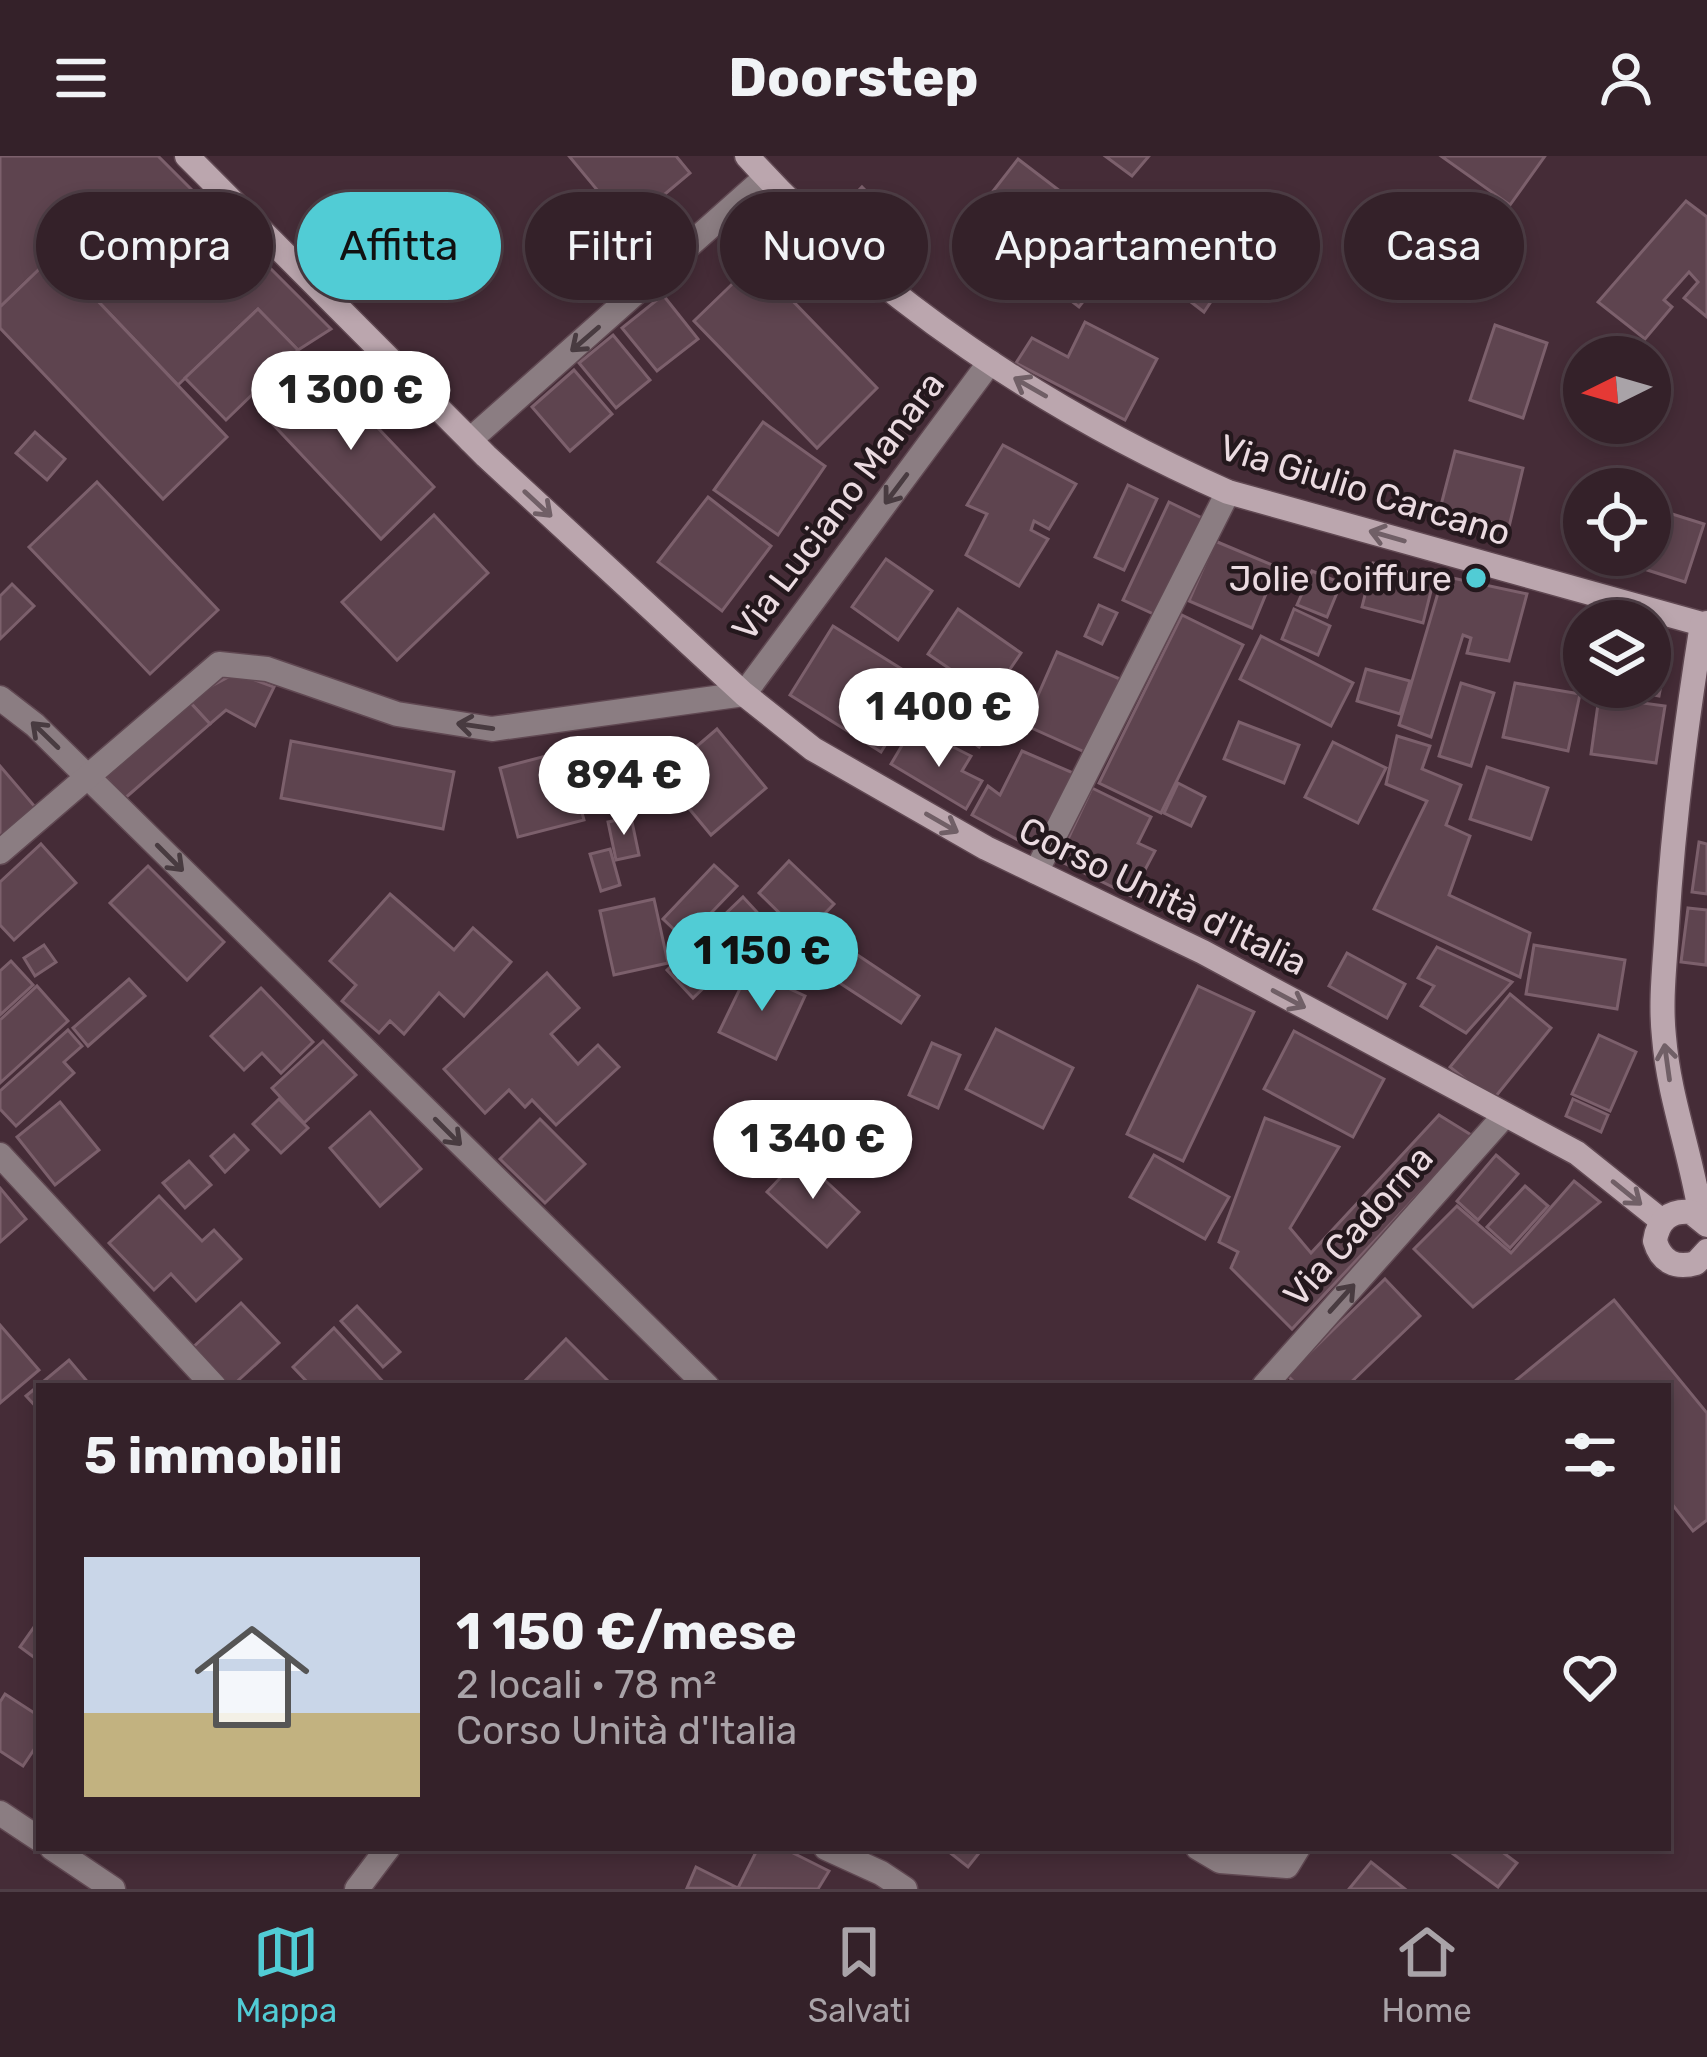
<!DOCTYPE html>
<html lang="it">
<meta charset="utf-8">
<style>
body{margin:0;font-family:Rubik,sans-serif;background:#3c2931;color:#f1f3f6;height:100vh;display:flex;flex-direction:column;font-size:45px;white-space:nowrap}
*{box-sizing:border-box;margin:0}
p{font-size:39px;color:#a9a3a8}
.icon{flex:none;width:66px;height:66px;fill:none;stroke:currentColor;stroke-width:2;stroke-linecap:round;stroke-linejoin:round}
.map{position:relative;flex:1;overflow:hidden}
.drawer{position:absolute;left:36px;top:1227px;width:1635px;height:468px;display:flex;flex-direction:column;background:#342129;border-radius:0px;box-shadow:0 6px 18px #0003,0 0 0 3px #4e3e46}
.drawer>*{flex:none}
.top-card{position:absolute;left:36px;top:36px;width:1635px;height:108px;display:flex;gap:24px}
.needle{width:78px;rotate:265deg}
.controls{position:absolute;left:1563px;top:180px;display:grid;gap:24px}
.controls a{display:grid;place-items:center;width:108px;height:108px;border-radius:50%;background:#342129;box-shadow:0 6px 18px #0003,0 0 0 3px #4e3e46;font-size:60px}
.price{position:absolute;translate:-50% -102px;padding:0 27px;border-radius:42px;background:#fff;color:#222;font-size:39px;line-height:78px;filter:drop-shadow(0 3px 6px #0008)}
.price::after{content:'';position:absolute;left:50%;top:72px;width:36px;height:27px;margin-left:-18px;background:inherit;clip-path:polygon(0 0,100% 0,50% 100%)}
.price.selected{background:#51ccd5;color:#111}
ul{padding:0;list-style:none}
li{display:flex;align-items:center;gap:36px;height:300px;padding:0 48px}
li span{display:grid;place-items:center;flex:none;width:336px;height:240px;border-radius:0px;color:#555}
li>.icon{margin-inline-start:auto}
span .icon{width:144px;height:144px;fill:#fffc;stroke-width:1}
li b{font-size:51px}
h2{display:flex;justify-content:space-between;align-items:center;height:144px;padding:0 48px;font-size:51px}
.tag{padding:0 42px;border-radius:54px;background:#342129;box-shadow:0 6px 18px #0003,0 0 0 3px #4e3e46;font-size:42px;line-height:108px}
.tag.selected{background:#51ccd5;color:#111}
header{display:flex;justify-content:space-between;align-items:center;height:156px;padding:0 48px;background:#342129;font-size:54px;font-weight:700}
.menu{display:flex;justify-content:space-around;align-items:center;height:168px;border-top:3px solid #4e3e46;background:#342129;font-size:33px;color:#a9a3a8}
.menu a{display:grid;justify-items:center;gap:6px}
.menu .selected{color:#51ccd5}
.map>svg:first-child{display:block}
.building{fill:#5e444f;stroke:#7c606c;stroke-width:3}
.lines{fill:none;stroke-linecap:round;stroke-linejoin:round}
.street-casing{stroke:#604852;stroke-width:27}
.secondary-casing{stroke:#604852;stroke-width:27}
.street{stroke:#8b7d82;stroke-width:24}
.secondary{stroke:#bba6ae;stroke-width:24}
.oneway{stroke:#483b40}
.oneway2{stroke:#705f66}
.poi-dot{fill:#51ccd5;stroke:#24181d;stroke-width:4.5}
.labels{text-anchor:middle;dominant-baseline:central;stroke-width:9;stroke-linejoin:round;paint-order:stroke}
.street-label{font-size:36px;fill:#ebdbe1;stroke:#24181d}
.poi-label{font-size:36px;fill:#ebdbe1;stroke:#24181d;text-anchor:end}
</style>
<header><svg class="icon" aria-label="menu" viewBox="0 0 24 24"><path d="M4 6h16M4 12h16M4 18h16"/></svg>Doorstep<svg class="icon" aria-label="person" viewBox="0 0 24 24"><circle cx="12" cy="8" r="4"/><path d="M4 21q1-7 8-7t8 7"/></svg></header>
<div class="map">
<svg width="1707" height="1733" viewBox="0 0 1707 1733">
<rect width="100%" height="100%" fill="#452c37"/>
<g class="building">
<polygon points="0,0 79,0 101,25 51,64 10,22 0,30"/>
<polygon points="0,0 158,0 331,173 298,194 258,153 178,229 54,99 0,151"/>
<polygon points="569,0 676,0 690,17 627,70"/>
<polygon points="1105,0 1149,0 1132,20"/>
<polygon points="1441,0 1545,0 1510,49"/>
<polygon points="1018,3 1128,87 1079,151 969,66"/>
<polygon points="862,31 897,66 865,98 830,64"/>
<polygon points="1192,41 1225,62 1196,104 1228,120 1204,156 1144,110"/>
<polygon points="1686,45 1707,61 1707,161 1684,142 1698,126 1689,116 1664,144 1672,151 1645,183 1598,146"/>
<polygon points="54,99 227,281 163,343 0,172 0,151"/>
<polygon points="755,106 877,232 817,292 694,165"/>
<polygon points="663,139 698,183 657,215 622,172"/>
<polygon points="258,153 298,194 226,264 185,222"/>
<polygon points="1085,166 1157,203 1125,264 1016,207 1032,182 1068,201"/>
<polygon points="1495,169 1547,187 1523,262 1470,244"/>
<polygon points="613,179 650,224 616,252 579,207"/>
<polygon points="320,211 434,331 381,383 267,262"/>
<polygon points="574,214 612,258 570,295 532,251"/>
<polygon points="763,266 825,310 778,379 714,334"/>
<polygon points="35,276 65,303 47,324 16,297"/>
<polygon points="1003,289 1076,328 1049,373 1034,365 1031,374 1048,383 1019,430 966,399 987,358 967,349"/>
<polygon points="1455,295 1523,312 1509,371 1440,353"/>
<polygon points="97,326 218,454 150,518 29,391"/>
<polygon points="1128,329 1157,343 1124,414 1095,401"/>
<polygon points="708,341 771,390 722,455 658,406"/>
<polygon points="1169,346 1204,363 1158,460 1123,444"/>
<polygon points="1650,351 1704,368 1685,426 1600,399 1650,399"/>
<polygon points="434,359 488,417 397,504 342,446"/>
<polygon points="1215,385 1277,411 1252,472 1189,445"/>
<polygon points="886,403 932,435 898,484 852,451"/>
<polygon points="1373,407 1434,423 1423,467 1362,451"/>
<polygon points="1312,415 1341,427 1327,461 1297,449"/>
<polygon points="1443,420 1527,438 1509,505 1467,497 1471,482 1463,479 1431,581 1399,569"/>
<polygon points="12,428 34,450 0,483 0,440"/>
<polygon points="1099,449 1117,457 1102,488 1085,480"/>
<polygon points="958,453 1021,497 991,541 928,498"/>
<polygon points="1294,453 1330,470 1318,499 1282,483"/>
<polygon points="1182,459 1243,489 1161,657 1099,627"/>
<polygon points="833,470 924,527 881,596 790,539"/>
<polygon points="1261,480 1353,527 1331,570 1240,523"/>
<polygon points="1650,489 1668,492 1659,540 1612,531 1650,531"/>
<polygon points="1057,496 1120,523 1087,597 1025,569"/>
<polygon points="1366,513 1410,525 1400,558 1357,545"/>
<polygon points="236,517 274,531 255,570 226,554 210,568 187,543"/>
<polygon points="937,524 996,566 979,591 920,549"/>
<polygon points="1461,527 1494,537 1471,610 1439,600"/>
<polygon points="1515,527 1580,538 1568,595 1503,581"/>
<polygon points="1599,541 1665,550 1656,607 1591,598"/>
<polygon points="187,543 210,568 124,643 102,617"/>
<polygon points="1239,566 1299,589 1284,627 1224,603"/>
<polygon points="717,573 766,632 711,679 662,620"/>
<polygon points="1397,580 1430,590 1422,613 1461,629 1446,669 1470,680 1449,739 1530,777 1520,821 1374,753 1427,645 1386,628"/>
<polygon points="907,581 932,593 939,584 971,600 962,615 982,625 966,653 891,608"/>
<polygon points="613,583 627,638 590,647 576,592"/>
<polygon points="291,585 454,616 443,673 281,642"/>
<polygon points="1333,586 1386,612 1358,667 1305,641"/>
<polygon points="565,595 584,664 518,681 500,612"/>
<polygon points="1022,595 1078,619 1051,686 1031,691 972,659 988,630 1000,639"/>
<polygon points="0,610 36,652 0,683"/>
<polygon points="1487,611 1548,632 1531,683 1470,663"/>
<polygon points="1178,627 1205,641 1191,670 1164,657"/>
<polygon points="1092,632 1151,661 1138,687 1155,695 1131,740 1058,704"/>
<polygon points="631,661 639,699 616,704 608,666"/>
<polygon points="1699,686 1707,688 1707,738 1692,736"/>
<polygon points="41,688 76,727 14,784 0,769 0,726"/>
<polygon points="610,693 620,729 601,735 590,698"/>
<polygon points="789,705 834,748 803,780 759,737"/>
<polygon points="714,709 737,730 685,784 663,763"/>
<polygon points="148,710 224,786 187,824 110,747"/>
<polygon points="390,738 454,794 473,772 511,806 464,860 439,837 404,878 390,865 379,877 342,845 356,829 330,805"/>
<polygon points="743,741 769,769 693,842 667,814"/>
<polygon points="654,743 668,807 614,819 600,755"/>
<polygon points="1688,752 1707,754 1706,809 1681,806"/>
<polygon points="816,770 831,780 810,814 794,804"/>
<polygon points="44,789 56,806 35,820 24,802"/>
<polygon points="1534,789 1625,804 1617,853 1526,838"/>
<polygon points="1437,791 1512,826 1466,877 1421,850 1434,830 1418,822"/>
<polygon points="847,792 919,840 901,867 829,820"/>
<polygon points="1347,797 1405,828 1387,862 1329,830"/>
<polygon points="11,805 33,829 0,859 0,815"/>
<polygon points="749,814 805,840 776,903 719,876"/>
<polygon points="547,817 579,852 551,878 578,908 598,889 619,911 556,969 532,944 525,951 509,934 485,957 444,913"/>
<polygon points="129,823 145,840 88,890 73,872"/>
<polygon points="37,830 68,865 0,927 0,864"/>
<polygon points="1198,830 1254,856 1183,1005 1127,978"/>
<polygon points="261,832 313,886 281,917 262,897 244,914 211,880"/>
<polygon points="1510,838 1551,872 1492,945 1450,911"/>
<polygon points="996,873 1073,912 1043,972 966,933"/>
<polygon points="68,874 82,890 64,906 74,917 16,970 0,953 0,935"/>
<polygon points="1294,875 1384,923 1353,981 1264,933"/>
<polygon points="1599,879 1636,896 1610,955 1572,938"/>
<polygon points="323,885 356,919 304,967 272,932"/>
<polygon points="932,887 960,899 938,952 909,939"/>
<polygon points="279,943 308,972 281,997 253,968"/>
<polygon points="1573,943 1608,959 1601,976 1566,960"/>
<polygon points="60,946 99,994 55,1029 17,981"/>
<polygon points="370,956 421,1013 380,1050 330,992"/>
<polygon points="1439,959 1473,980 1292,1173 1231,1112 1238,1096 1219,1086 1265,962 1339,991 1290,1072 1311,1097"/>
<polygon points="540,963 585,1008 545,1047 500,1003"/>
<polygon points="234,979 248,994 225,1016 211,1000"/>
<polygon points="1154,999 1229,1041 1205,1083 1130,1041"/>
<polygon points="1496,999 1518,1018 1478,1064 1457,1045"/>
<polygon points="800,1001 859,1056 827,1091 767,1036"/>
<polygon points="189,1005 211,1029 185,1052 163,1027"/>
<polygon points="1574,1025 1600,1046 1473,1151 1414,1093 1457,1050 1511,1097"/>
<polygon points="1525,1030 1548,1050 1510,1092 1487,1071"/>
<polygon points="0,1032 26,1063 0,1086"/>
<polygon points="159,1040 202,1085 214,1074 241,1103 196,1145 171,1118 154,1134 109,1087"/>
<polygon points="1385,1123 1420,1160 1347,1230 1298,1230 1287,1219"/>
<polygon points="1614,1144 1707,1257 1707,1364 1693,1375 1668,1343 1668,1230 1509,1230"/>
<polygon points="241,1147 279,1187 232,1230 225,1230 191,1193"/>
<polygon points="357,1150 400,1196 383,1211 341,1165"/>
<polygon points="0,1169 39,1214 0,1247"/>
<polygon points="334,1172 387,1230 311,1230 293,1211"/>
<polygon points="566,1183 613,1230 520,1230"/>
<polygon points="69,1204 91,1230 39,1230 39,1254 26,1240"/>
<polygon points="39,1464 39,1505 20,1491"/>
<polygon points="5,1538 39,1560 39,1586 23,1610 0,1595 0,1546"/>
<polygon points="758,1692 783,1692 829,1715 818,1733 687,1732 696,1711 738,1732"/>
<polygon points="944,1692 983,1692 968,1711"/>
<polygon points="1451,1692 1497,1692 1517,1707 1498,1731 1449,1695"/>
<polygon points="1371,1706 1405,1733 1349,1733"/>
</g>
<g class="lines">
<g class="street-casing">
<g id="street">
<polyline points="470,284 766,21"/>
<polyline points="0,542 35,569 707,1230"/>
<polyline points="0,696 219,508 267,513 397,558 492,573 744,538 990,206"/>
<polyline points="1036,716 1228,336"/>
<polyline points="0,999 214,1230"/>
<polyline points="1264,1230 1505,959"/>
<polyline points="0,1657 39,1683"/>
<polyline points="52,1692 113,1733"/>
<polyline points="826,1692 881,1717 905,1733"/>
<polyline points="1198,1692 1220,1705 1287,1710 1298,1692"/>
<polyline points="357,1733 388,1692"/>
</g>
</g>
<g class="secondary-casing">
<g id="secondary">
<polyline points="187,0 486,300 744,538 813,593 986,692 1203,796 1577,997 1662,1065"/>
<path d="M747 0C876 143 1051 258 1228 336L1702 468 1707 467"/>
<path d="M1701 1062C1692 1000 1669 943 1664 881 1660 844 1665 807 1667 770 1673 669 1686 568 1702 468"/>
<path d="M1707 1069 1691 1056C1670 1054 1658 1064 1655 1085 1661 1106 1676 1113 1696 1107L1707 1095"/>
</g>
</g>
<use href="#street" class="street"/>
<use href="#secondary" class="secondary"/>
</g>
<defs><path id="oneway-shaft" d="M-6 0H5M1.5-3L5.5 0L1.5 3" fill="none" stroke-width="1.6" stroke-linecap="round" stroke-linejoin="round" transform="scale(3)"/></defs>
<g class="oneway">
<use href="#oneway-shaft" transform="translate(585 183) rotate(139)"/>
<use href="#oneway-shaft" transform="translate(896 333) rotate(127)"/>
<use href="#oneway-shaft" transform="translate(475 570) rotate(-172)"/>
<use href="#oneway-shaft" transform="translate(45 579) rotate(-136)"/>
<use href="#oneway-shaft" transform="translate(170 702) rotate(45)"/>
<use href="#oneway-shaft" transform="translate(448 976) rotate(45)"/>
<use href="#oneway-shaft" transform="translate(1342 1142) rotate(-48)"/>
</g>
<g class="oneway2">
<use href="#oneway-shaft" transform="translate(1030 231) rotate(-150)"/>
<use href="#oneway-shaft" transform="translate(538 348) rotate(43)"/>
<use href="#oneway-shaft" transform="translate(1387 380) rotate(-164)"/>
<use href="#oneway-shaft" transform="translate(942 667) rotate(30)"/>
<use href="#oneway-shaft" transform="translate(1289 843) rotate(28)"/>
<use href="#oneway-shaft" transform="translate(1667 906) rotate(-98)"/>
<use href="#oneway-shaft" transform="translate(1627 1037) rotate(39)"/>
</g>
<circle class="poi-dot" cx="1476" cy="422" r="12"/>
<g class="labels">
<g class="street-label">
<text transform="translate(1365 334) rotate(17)">Via Giulio Carcano</text>
<text transform="translate(838 350) rotate(-53)">Via Luciano Manara</text>
<text transform="translate(1163 740) rotate(26)">Corso Unità d'Italia</text>
<text transform="translate(1358 1070) rotate(-48)">Via Cadorna</text>
</g>
<g class="poi-label">
<text x="1452" y="422">Jolie Coiffure</text>
</g>
</g>
</svg>
<div class="controls">
<a><svg class="needle" viewBox="-14 -14 28 28"><path d="M0-13l5 13h-10z" fill="#e53935"/><path d="M0 13l5-13h-10z" fill="#a9a3a8"/></svg></a>
<a><svg class="icon" aria-label="locate" viewBox="0 0 24 24"><circle cx="12" cy="12" r="6"/><path d="M12 2v4M12 18v4M2 12h4M18 12h4"/></svg></a>
<a><svg class="icon" aria-label="layers" viewBox="0 0 24 24"><path d="M12 4l9 5-9 5-9-5zM3 14l9 5 9-5"/></svg></a>
</div>
<b class="price" style="left:351px;top:297px">1 300 €</b>
<b class="price" style="left:939px;top:614px">1 400 €</b>
<b class="price" style="left:624px;top:682px">894 €</b>
<b class="price selected" style="left:762px;top:858px">1 150 €</b>
<b class="price" style="left:813px;top:1046px">1 340 €</b>
<div class="top-card">
<a class="tag">Compra</a>
<a class="tag selected">Affitta</a>
<a class="tag">Filtri</a>
<a class="tag">Nuovo</a>
<a class="tag">Appartamento</a>
<a class="tag">Casa</a>
</div>
<section class="drawer">
<h2>5 immobili<svg class="icon" aria-label="filters" viewBox="0 0 24 24"><path d="M4 7h16M4 17h16"/><circle cx="9" cy="7" r="2"/><circle cx="15" cy="17" r="2"/></svg></h2>
<ul>
<li><span style="background:linear-gradient(#c9d6e8 65%,#c2b280 0)"><svg class="icon" aria-label="home" viewBox="0 0 24 24"><path d="M3 11l9-7 9 7M6 9v11h12V9"/></svg></span><div><b>1 150 €/mese</b><p>2 locali · 78 m²</p><p>Corso Unità d'Italia</p></div><svg class="icon" aria-label="heart" viewBox="0 0 24 24"><path d="M12 20l-8-8c-3-5 5-10 8-4 3-6 11-1 8 4z"/></svg></li>
</ul>
</section>
</div>
<nav class="menu">
<a class="selected"><svg class="icon" aria-label="map" viewBox="0 0 24 24"><path d="M3 6l6-2 6 2 6-2v14l-6 2-6-2-6 2zM9 4v14M15 6v14"/></svg>Mappa</a>
<a><svg class="icon" aria-label="saved" viewBox="0 0 24 24"><path d="M7 4h10v16l-5-4-5 4z"/></svg>Salvati</a>
<a><svg class="icon" aria-label="home" viewBox="0 0 24 24"><path d="M3 11l9-7 9 7M6 9v11h12V9"/></svg>Home</a>
</nav>
